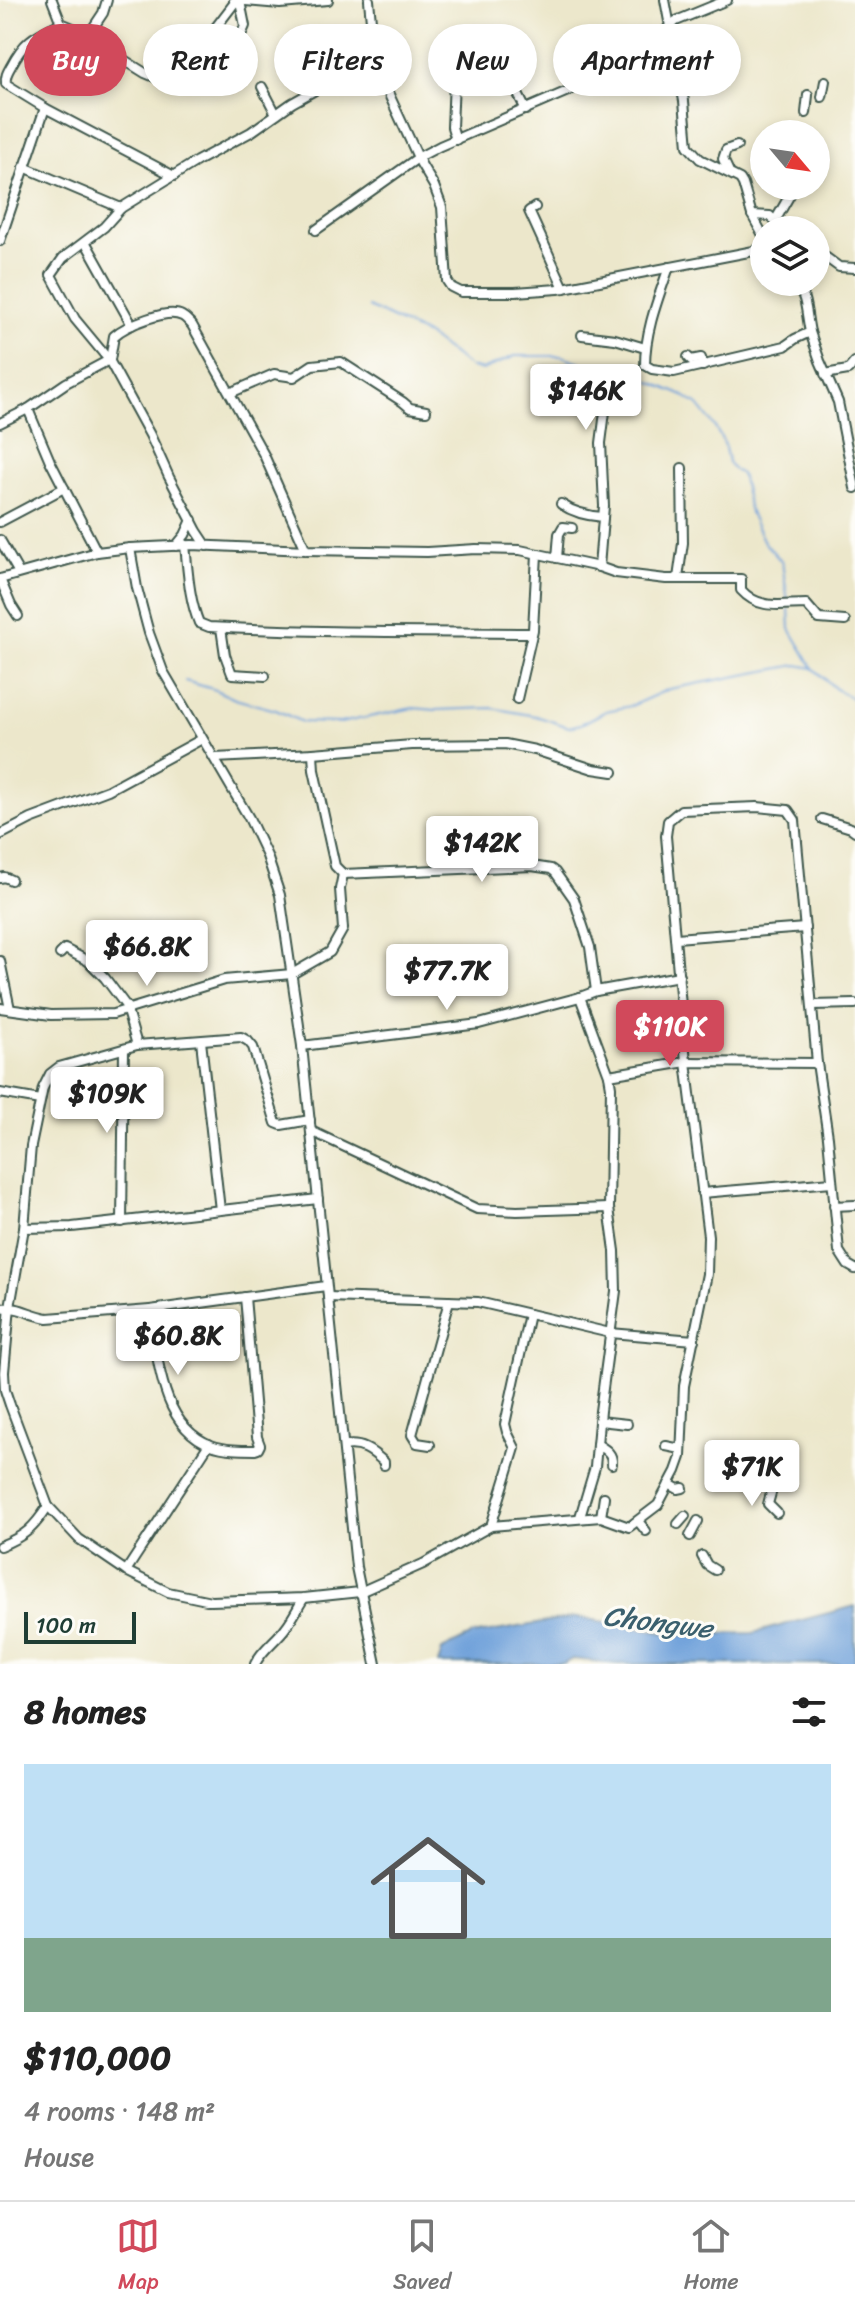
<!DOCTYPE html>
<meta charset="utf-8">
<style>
body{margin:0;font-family:Sriracha,sans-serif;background:#f2f2f2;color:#222;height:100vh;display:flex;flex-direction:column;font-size:30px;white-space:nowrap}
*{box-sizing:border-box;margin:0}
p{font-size:26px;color:#767676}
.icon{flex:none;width:44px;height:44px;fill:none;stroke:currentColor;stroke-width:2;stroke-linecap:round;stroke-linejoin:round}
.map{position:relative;height:1664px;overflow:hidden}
.details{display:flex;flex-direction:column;background:#fff;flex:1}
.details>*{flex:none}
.banner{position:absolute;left:24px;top:24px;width:808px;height:72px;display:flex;gap:16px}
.needle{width:52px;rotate:119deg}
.controls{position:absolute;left:750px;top:120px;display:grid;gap:16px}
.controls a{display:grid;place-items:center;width:80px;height:80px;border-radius:50%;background:#fff;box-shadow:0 4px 12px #0003;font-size:40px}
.scale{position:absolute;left:24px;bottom:20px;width:112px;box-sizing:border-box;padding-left:8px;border:4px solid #1f3d34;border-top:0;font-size:22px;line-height:28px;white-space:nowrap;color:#1f3d34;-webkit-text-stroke:6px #fdfcf7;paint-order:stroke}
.price{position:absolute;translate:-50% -68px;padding:0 18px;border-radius:8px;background:#fff;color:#222;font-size:26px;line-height:52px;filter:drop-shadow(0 2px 4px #0008)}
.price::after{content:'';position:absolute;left:50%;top:48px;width:24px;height:18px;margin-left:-12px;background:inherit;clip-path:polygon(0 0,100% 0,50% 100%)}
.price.selected{background:#d1495b;color:#fff}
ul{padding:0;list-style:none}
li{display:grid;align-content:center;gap:16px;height:424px;padding:0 24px}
li span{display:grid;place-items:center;height:248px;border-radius:0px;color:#555}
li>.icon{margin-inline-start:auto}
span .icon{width:144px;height:144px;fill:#fffc;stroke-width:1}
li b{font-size:34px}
h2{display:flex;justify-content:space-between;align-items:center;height:96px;padding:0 24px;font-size:34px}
.pill{padding:0 28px;border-radius:36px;background:#fff;box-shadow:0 4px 12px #0003;font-size:28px;line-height:72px}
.pill.selected{background:#d1495b;color:#fff}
.dock{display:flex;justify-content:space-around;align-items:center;height:112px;border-top:2px solid #e0e0e0;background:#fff;font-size:22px;color:#767676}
.dock a{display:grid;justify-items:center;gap:4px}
.dock .selected{color:#d1495b}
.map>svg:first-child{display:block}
.water{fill:#70a1da;stroke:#486f87;stroke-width:2}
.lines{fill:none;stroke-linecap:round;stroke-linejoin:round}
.stream{stroke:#70a1da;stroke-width:2}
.street-casing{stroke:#3e564b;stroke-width:12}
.street{stroke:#fff;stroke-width:8}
.labels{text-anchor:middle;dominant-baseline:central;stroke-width:6;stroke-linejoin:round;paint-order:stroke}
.water-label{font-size:28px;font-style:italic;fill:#3b606e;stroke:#fdfcf7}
</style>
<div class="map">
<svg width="855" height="1664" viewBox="0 0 855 1664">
<rect width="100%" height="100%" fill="#fdfcf7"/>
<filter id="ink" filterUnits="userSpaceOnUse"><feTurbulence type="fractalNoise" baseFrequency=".0125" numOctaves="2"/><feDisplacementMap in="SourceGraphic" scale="16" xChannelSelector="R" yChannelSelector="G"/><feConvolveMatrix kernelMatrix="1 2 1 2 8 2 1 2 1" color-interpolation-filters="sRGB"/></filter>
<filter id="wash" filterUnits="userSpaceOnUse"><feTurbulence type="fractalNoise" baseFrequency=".006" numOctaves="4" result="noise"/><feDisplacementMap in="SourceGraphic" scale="32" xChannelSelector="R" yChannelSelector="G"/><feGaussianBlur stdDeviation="1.8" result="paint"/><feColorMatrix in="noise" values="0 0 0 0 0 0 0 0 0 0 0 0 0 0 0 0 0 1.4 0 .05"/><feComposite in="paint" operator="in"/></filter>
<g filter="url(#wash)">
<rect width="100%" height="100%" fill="#ece7cb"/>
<polygon class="water" points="855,1606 855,1664 617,1664 573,1659 563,1664 438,1664 442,1650 472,1635 577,1617 676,1635 753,1633"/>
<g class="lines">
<g class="stream">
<polyline points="368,307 427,335 470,367 482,370 515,356 562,356 594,367 607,367 637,376 686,397 698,405 713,424 724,443 728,462 734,470 741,474 750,513 764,542 782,562 788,602"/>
<polyline points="789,609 790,629 813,668 837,690 855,700"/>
<polyline points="185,681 213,689 235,699 276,710 302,722 340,723 413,708 436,710 492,708 536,716 569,727 581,724 606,711 631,706 669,689 797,665 813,668"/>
</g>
</g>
</g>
<g filter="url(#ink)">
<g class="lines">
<g class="street-casing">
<g id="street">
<polyline points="52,0 61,23 73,28 145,73 169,83 174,81 183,70 236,1"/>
<polyline points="234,0 280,4 328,0"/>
<polyline points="369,0 374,53 380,75 421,164 434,186 442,207 447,281 451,287 461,292 515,292 558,289 764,249"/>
<polyline points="665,0 684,101 688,146 700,159 740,179 743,184 752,215 764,237"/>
<polyline points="240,1 245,26 242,33"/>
<path d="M61 23C35 36 25 39 11 66 7 73 5 77 6 84L45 108 174 176"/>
<polyline points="87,37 103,13 107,0"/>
<polyline points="210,37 217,40 227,40"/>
<polyline points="455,58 452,127 456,140"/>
<polyline points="497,60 500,66 507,72 526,110"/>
<polyline points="313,66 315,80 320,88"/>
<polyline points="262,87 276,114"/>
<polyline points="822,97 825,81"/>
<polyline points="806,113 808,95"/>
<polyline points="24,167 121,208"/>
<polyline points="729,172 723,159 726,150 737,146"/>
<polyline points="816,174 819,174"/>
<polyline points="535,207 529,211 564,288"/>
<polyline points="752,215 770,216 784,230"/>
<polyline points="775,221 795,186"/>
<polyline points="316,230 419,157 440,146 612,72 645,49 676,21 727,0"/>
<polyline points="0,241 45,108"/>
<polyline points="86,243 132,325"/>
<polyline points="816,250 839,267 855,268"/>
<path d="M669 267C658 299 645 331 645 365L652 369 674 372 785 346 795 339 810 332C806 313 807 298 796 282"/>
<polyline points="810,332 820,361 838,402 855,488"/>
<polyline points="582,335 615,339 645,348"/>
<polyline points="688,357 691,360 701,358 703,366"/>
<path d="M110 360 114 336C126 325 168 308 182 316 186 318 189 322 192 325L264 455 306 550"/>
<polyline points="825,374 848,370 855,362"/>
<polyline points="230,393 274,374 294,377 312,365 341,362 403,402 410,408 426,411"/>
<polyline points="28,409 50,461 97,552"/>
<polyline points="0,423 28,409 66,383 109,360"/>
<path d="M561 504C574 513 588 516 603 517"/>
<polyline points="0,522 64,488"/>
<polyline points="0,540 19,573"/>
<path d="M185 545C188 572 189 599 199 623L209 627C316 633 424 632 532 633"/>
<polyline points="176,546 185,535 192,520"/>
<polyline points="207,546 197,531 169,477 150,435 109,360 75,319 51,275 63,258 104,227 121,208 197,161 251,132 292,103 317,89 338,82 380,75"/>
<polyline points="130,548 137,588 149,633 163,671 249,818 267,856 280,895 302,1046 356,1567 376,1664"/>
<polyline points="557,558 559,534 563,527 572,528"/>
<polyline points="599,567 604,506 601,443 607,396 621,383"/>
<polyline points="678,578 683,543 682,468"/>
<path d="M0 579 97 552 130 548 192 545 306 550 427 552 476 549 520 550 599 567 616 573 666 579H741V590C760 611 782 604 806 604L819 619 845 621"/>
<polyline points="0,579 11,605 18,616"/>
<polyline points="221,628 225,655 232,674 265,676"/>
<polyline points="517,699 533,630 537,554"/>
<polyline points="313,753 314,770 335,866 343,874 532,866 551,869 555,872 574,899 590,947 596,991 679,976"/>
<polyline points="215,758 313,753 412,745 505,744 535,750 593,769 613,772"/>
<polyline points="822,819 851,828 855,831"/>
<polyline points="0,835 31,819 108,790 202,739"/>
<polyline points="0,878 4,877 11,880"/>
<polyline points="676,938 805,928"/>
<polyline points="60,954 65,949 88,961 105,978 129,1010"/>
<polyline points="0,961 10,1009"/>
<polyline points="812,1005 855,1004"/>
<polyline points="0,1008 51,1015 113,1014 224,980 292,974 330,952 343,929 340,889 343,874"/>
<polyline points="127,1011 137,1045"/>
<polyline points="201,1041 220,1210"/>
<polyline points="302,1046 479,1024 580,997 596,991"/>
<polyline points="609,1075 686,1062 817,1063"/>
<polyline points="0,1093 40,1100"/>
<polyline points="310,1120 281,1125 276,1123 253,1047 248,1041 241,1037 137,1045 59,1067 50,1074 43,1088 31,1146 24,1228 10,1307 4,1372 5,1390 10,1405 48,1506 79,1539 126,1571 168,1592 211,1601 304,1598 360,1592 423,1564 491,1526 601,1517 629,1527 658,1505 676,1471 681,1457 684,1386 707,1274 708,1236 686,1062 666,836 668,821 681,810 757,807 788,810 795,820 817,1063 828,1137 839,1251 848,1265 855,1269"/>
<polyline points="311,1131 477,1209 517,1211 609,1208"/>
<polyline points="702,1193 832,1182"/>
<polyline points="834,1206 855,1205"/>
<polyline points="122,1222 124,1049"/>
<polyline points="24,1228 72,1227 318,1199"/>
<polyline points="328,1297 478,1302 610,1333 694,1340"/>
<path d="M0 1308C21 1306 28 1315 48 1318L150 1310 326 1286"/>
<path d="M150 1310C158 1356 160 1426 211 1445 225 1450 241 1450 255 1450L258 1449 260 1445 257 1437 245 1297"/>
<polyline points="599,1421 627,1424"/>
<path d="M597 1444C605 1449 613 1453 612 1464"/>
<polyline points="430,1445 417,1443 412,1435 449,1301"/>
<path d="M344 1446C361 1443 371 1450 384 1462V1465"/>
<polyline points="666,1446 681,1449"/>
<polyline points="669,1484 678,1489 683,1488"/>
<polyline points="773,1486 768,1504 777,1513"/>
<polyline points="756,1487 759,1480"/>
<polyline points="580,1517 595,1467 600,1411 616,1291 615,1251 609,1208 611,1087 609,1075 580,997"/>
<polyline points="601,1517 604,1497"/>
<polyline points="638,1521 646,1531"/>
<polyline points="678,1524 685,1516"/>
<polyline points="491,1526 515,1448 507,1432 505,1424 529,1314"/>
<polyline points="690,1536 698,1521"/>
<path d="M0 1546C25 1536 34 1528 48 1506"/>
<polyline points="702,1556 707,1565 715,1570"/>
<polyline points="126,1571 209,1444"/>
<path d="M255 1664C262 1649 277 1640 286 1627 293 1618 298 1607 304 1598"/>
</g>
</g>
<use href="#street" class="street"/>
</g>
</g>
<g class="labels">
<g class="water-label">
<text transform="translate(658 1622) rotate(7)">Chongwe</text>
</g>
</g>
</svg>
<div class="controls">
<a><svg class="needle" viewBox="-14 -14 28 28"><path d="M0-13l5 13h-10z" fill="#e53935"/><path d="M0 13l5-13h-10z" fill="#767676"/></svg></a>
<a><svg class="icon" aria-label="layers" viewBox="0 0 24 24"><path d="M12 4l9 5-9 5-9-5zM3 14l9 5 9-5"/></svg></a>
</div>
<div class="scale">100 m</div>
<b class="price" style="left:586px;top:432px">$146K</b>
<b class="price" style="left:482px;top:884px">$142K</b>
<b class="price" style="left:147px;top:988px">$66.8K</b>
<b class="price" style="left:447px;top:1012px">$77.7K</b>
<b class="price selected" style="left:670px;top:1068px">$110K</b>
<b class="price" style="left:107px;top:1135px">$109K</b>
<b class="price" style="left:178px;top:1377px">$60.8K</b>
<b class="price" style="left:752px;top:1508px">$71K</b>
<div class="banner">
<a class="pill selected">Buy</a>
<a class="pill">Rent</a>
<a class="pill">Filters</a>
<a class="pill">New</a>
<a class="pill">Apartment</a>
</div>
</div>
<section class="details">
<h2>8 homes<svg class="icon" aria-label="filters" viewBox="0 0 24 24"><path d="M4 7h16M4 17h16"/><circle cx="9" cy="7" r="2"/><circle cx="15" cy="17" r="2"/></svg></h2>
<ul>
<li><span style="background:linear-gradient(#bfe0f5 70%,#7fa58c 0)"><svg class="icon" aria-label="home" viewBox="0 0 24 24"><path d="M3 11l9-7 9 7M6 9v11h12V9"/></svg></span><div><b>$110,000</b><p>4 rooms · 148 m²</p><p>House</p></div></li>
</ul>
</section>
<nav class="dock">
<a class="selected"><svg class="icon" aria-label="map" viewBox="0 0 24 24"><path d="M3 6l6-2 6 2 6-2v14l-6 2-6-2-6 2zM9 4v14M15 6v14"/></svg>Map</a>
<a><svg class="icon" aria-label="saved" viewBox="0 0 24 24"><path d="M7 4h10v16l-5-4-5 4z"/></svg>Saved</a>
<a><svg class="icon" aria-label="home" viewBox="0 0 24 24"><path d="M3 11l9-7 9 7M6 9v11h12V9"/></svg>Home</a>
</nav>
